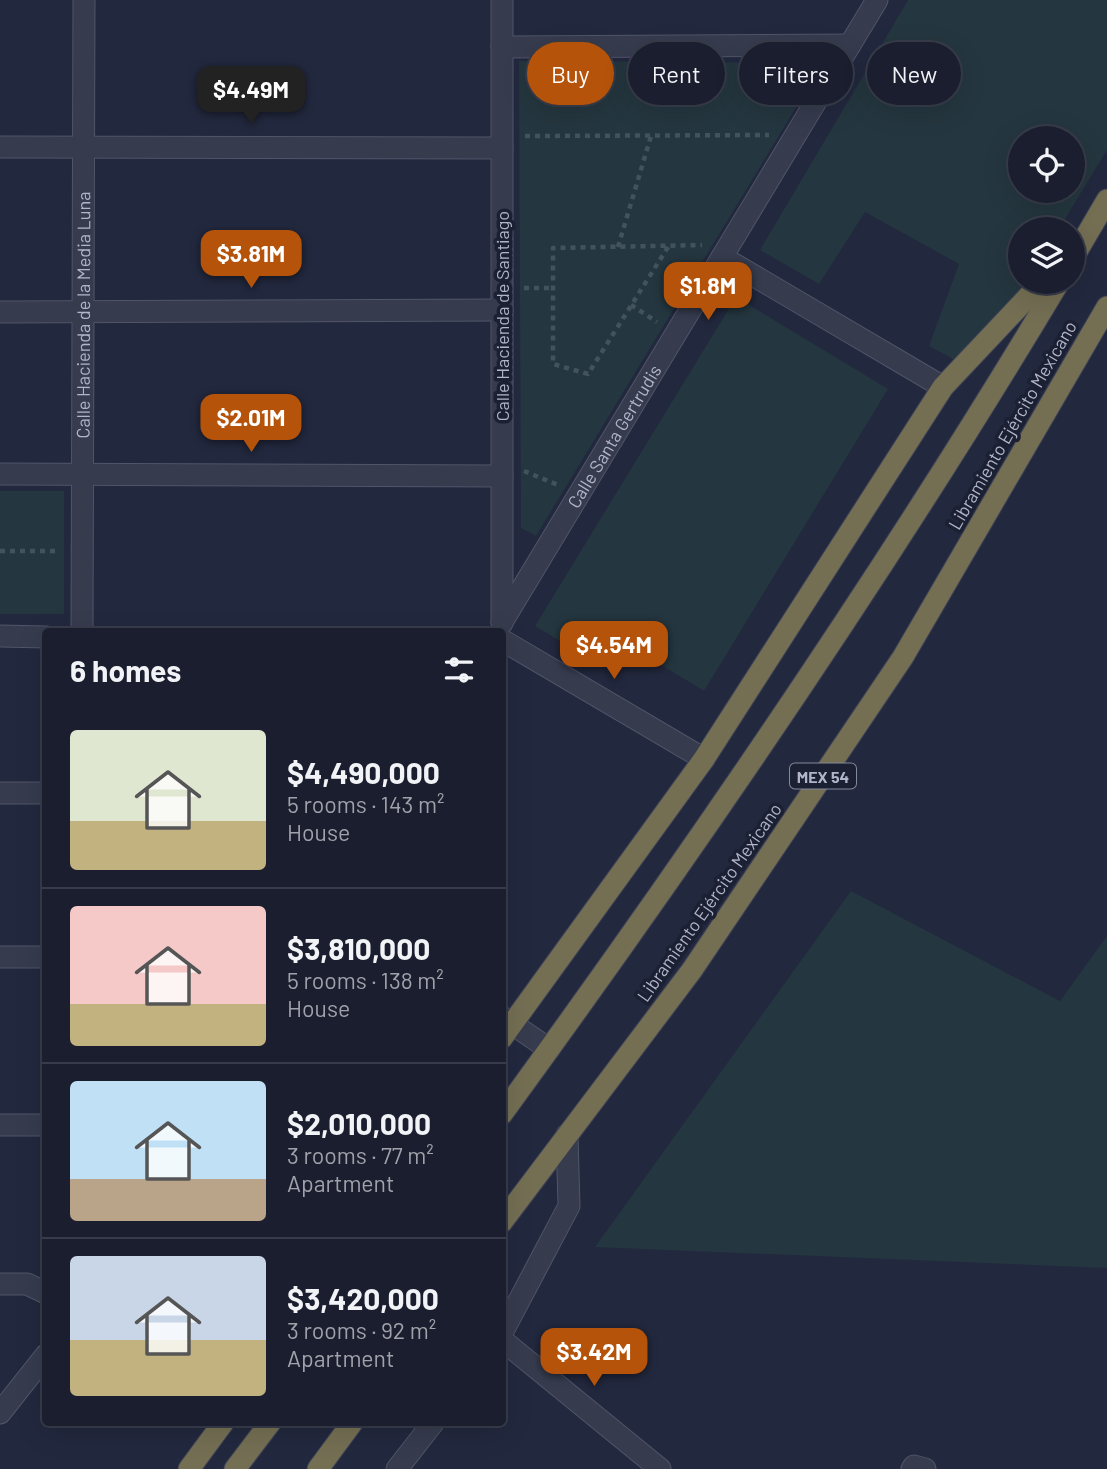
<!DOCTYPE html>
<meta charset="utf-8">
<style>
body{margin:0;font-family:Barlow,sans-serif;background:#232736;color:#f1f3f6;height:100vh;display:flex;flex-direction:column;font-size:26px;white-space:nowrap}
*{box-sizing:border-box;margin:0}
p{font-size:23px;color:#9fa2aa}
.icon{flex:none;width:38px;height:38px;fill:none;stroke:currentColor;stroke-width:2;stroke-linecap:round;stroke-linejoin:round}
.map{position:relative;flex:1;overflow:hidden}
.panel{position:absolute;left:42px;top:628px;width:464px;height:798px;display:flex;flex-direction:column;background:#1a1e2e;border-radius:7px;box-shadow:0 7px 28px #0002,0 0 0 2px #383c4a}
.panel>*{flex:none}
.guide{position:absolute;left:527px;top:42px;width:474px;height:63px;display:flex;gap:14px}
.fabs{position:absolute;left:1008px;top:126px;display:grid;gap:14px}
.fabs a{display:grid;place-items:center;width:77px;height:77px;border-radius:50%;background:#1a1e2e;box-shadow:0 7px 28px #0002,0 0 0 2px #383c4a;font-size:35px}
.price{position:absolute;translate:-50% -60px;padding:0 16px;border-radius:14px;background:#b45309;color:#fff;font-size:23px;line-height:46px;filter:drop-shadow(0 2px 4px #0008)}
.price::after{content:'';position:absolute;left:50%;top:42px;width:21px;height:16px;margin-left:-10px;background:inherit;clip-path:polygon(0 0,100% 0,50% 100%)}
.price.current{background:#222;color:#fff}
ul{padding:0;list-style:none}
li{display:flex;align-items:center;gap:21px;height:175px;padding:0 28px}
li+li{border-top:2px solid #383c4a}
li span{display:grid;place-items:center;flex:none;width:196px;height:140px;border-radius:7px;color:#555}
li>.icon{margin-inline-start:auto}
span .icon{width:84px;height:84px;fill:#fffc;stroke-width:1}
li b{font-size:30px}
h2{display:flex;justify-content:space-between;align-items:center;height:84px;padding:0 28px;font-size:30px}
.pill{padding:0 24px;border-radius:32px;background:#1a1e2e;box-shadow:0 7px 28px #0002,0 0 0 2px #383c4a;font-size:24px;line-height:63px}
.pill.current{background:#b45309;color:#fff}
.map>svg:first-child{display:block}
.green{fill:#24363f;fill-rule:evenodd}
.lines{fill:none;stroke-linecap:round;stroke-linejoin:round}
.minor-casing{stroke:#515569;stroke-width:23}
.highway-casing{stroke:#3e4256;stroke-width:23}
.path{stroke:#42535c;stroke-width:4.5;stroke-dasharray:5 5;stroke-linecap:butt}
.minor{stroke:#363b4e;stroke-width:21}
.highway{stroke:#746f53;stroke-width:21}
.labels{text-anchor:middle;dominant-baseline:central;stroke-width:7;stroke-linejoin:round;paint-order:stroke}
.shield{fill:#1b2033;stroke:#85889c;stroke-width:2}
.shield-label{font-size:16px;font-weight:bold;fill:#b2b5c9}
.street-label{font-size:18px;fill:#b2b5c9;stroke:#1b2033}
</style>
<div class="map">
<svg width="1107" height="1469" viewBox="0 0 1107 1469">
<rect width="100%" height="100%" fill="#22283e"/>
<g class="green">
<path d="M908 0H1107V150L1059 229H1020V282H1027L973 370 929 346 959 264 865 212 819 284 760 250ZM1020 138H1073V191H1020Z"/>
<polygon points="519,61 823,63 536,536 521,528"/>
<polygon points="736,297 888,389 704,691 617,638 600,665 535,626"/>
<rect x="0" y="491" width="64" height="123"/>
<polygon points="851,891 1060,1001 1107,936 1107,1268 595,1247"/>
</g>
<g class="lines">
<g class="minor-casing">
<g id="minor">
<polyline points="502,47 850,45"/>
<polyline points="0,147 502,148"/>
<polyline points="722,257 943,387"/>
<polyline points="0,312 502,310"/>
<polyline points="0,474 502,476"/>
<path id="s1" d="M502 622 877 0"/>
<polyline points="502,623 502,0"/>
<path id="s2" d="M82 632 84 0"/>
<polyline points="0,636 46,637"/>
<polyline points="502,640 704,759"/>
<polyline points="0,793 46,793"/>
<polyline points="0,957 46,957"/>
<polyline points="502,1017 549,1049"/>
<polyline points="0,1125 46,1125"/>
<polyline points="0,1284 27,1284 46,1293"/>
<polyline points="502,1333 569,1206 567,1135"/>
<polyline points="502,1340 660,1469"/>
<polyline points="0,1413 46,1355"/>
<polyline points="397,1469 433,1423"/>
<polyline points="912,1469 914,1466 925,1469"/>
</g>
</g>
<g class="highway-casing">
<g id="highway">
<polyline points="1073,258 1107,200"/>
<polyline points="502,1038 704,759 943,387 1042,282"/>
<path d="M502 1114C699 844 888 568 1059 282"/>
<polyline points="502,1222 692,970 903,657 1107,307"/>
<polyline points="189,1469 223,1423"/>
<polyline points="235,1469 270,1423"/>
<polyline points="318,1469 352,1423"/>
</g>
</g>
<g class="path">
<polyline points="525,136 769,135"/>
<polyline points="618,247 651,136"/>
<polyline points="668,247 588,374 553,364 553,248 702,245"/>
<polyline points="524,288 553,288"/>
<polyline points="631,305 657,322"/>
<polyline points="524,471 558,485"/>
<polyline points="0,551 58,551"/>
</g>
<use href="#minor" class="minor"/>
<use href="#highway" class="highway"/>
</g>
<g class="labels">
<rect class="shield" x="790" y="763.5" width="66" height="25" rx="5"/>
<g class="shield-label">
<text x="823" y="776">MEX 54</text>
</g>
<g class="street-label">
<text stroke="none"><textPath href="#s2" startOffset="317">Calle Hacienda de la Media Luna</textPath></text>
<text transform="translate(502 316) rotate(-90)">Calle Hacienda de Santiago</text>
<text transform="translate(1012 425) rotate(-60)">Libramiento Ejército Mexicano</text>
<text stroke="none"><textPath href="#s1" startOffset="217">Calle Santa Gertrudis</textPath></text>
<text transform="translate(709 902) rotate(-55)">Libramiento Ejército Mexicano</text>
</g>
</g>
</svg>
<div class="fabs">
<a><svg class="icon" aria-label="locate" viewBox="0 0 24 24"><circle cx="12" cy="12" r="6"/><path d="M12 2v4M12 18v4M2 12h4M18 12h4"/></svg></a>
<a><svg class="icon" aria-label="layers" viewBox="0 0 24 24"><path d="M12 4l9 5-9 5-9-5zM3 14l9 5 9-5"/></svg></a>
</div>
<b class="price current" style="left:251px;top:126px">$4.49M</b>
<b class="price" style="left:251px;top:290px">$3.81M</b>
<b class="price" style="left:708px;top:322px">$1.8M</b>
<b class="price" style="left:251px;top:454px">$2.01M</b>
<b class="price" style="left:614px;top:681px">$4.54M</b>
<b class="price" style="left:594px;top:1388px">$3.42M</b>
<div class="guide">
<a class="pill current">Buy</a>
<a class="pill">Rent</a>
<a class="pill">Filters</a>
<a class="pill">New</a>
</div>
<section class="panel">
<h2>6 homes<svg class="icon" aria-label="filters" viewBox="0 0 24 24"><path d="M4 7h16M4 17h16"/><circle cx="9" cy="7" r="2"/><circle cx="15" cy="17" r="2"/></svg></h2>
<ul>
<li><span style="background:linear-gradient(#dfe7d0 65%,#c2b280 0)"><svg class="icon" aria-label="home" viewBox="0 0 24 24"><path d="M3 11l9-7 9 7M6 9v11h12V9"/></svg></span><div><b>$4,490,000</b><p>5 rooms · 143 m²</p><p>House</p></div></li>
<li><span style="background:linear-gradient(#f6c9c9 70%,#c2b280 0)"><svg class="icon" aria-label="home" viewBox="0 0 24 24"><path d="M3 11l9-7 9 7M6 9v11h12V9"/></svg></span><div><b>$3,810,000</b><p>5 rooms · 138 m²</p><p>House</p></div></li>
<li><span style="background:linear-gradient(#bfe0f5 70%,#b9a48a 0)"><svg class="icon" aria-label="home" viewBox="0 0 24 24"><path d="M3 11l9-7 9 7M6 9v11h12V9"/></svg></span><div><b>$2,010,000</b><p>3 rooms · 77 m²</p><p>Apartment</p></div></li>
<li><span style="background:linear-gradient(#c9d6e8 60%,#c2b280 0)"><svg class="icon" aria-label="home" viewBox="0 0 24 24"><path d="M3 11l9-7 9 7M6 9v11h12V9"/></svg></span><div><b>$3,420,000</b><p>3 rooms · 92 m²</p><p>Apartment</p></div></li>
</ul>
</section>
</div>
